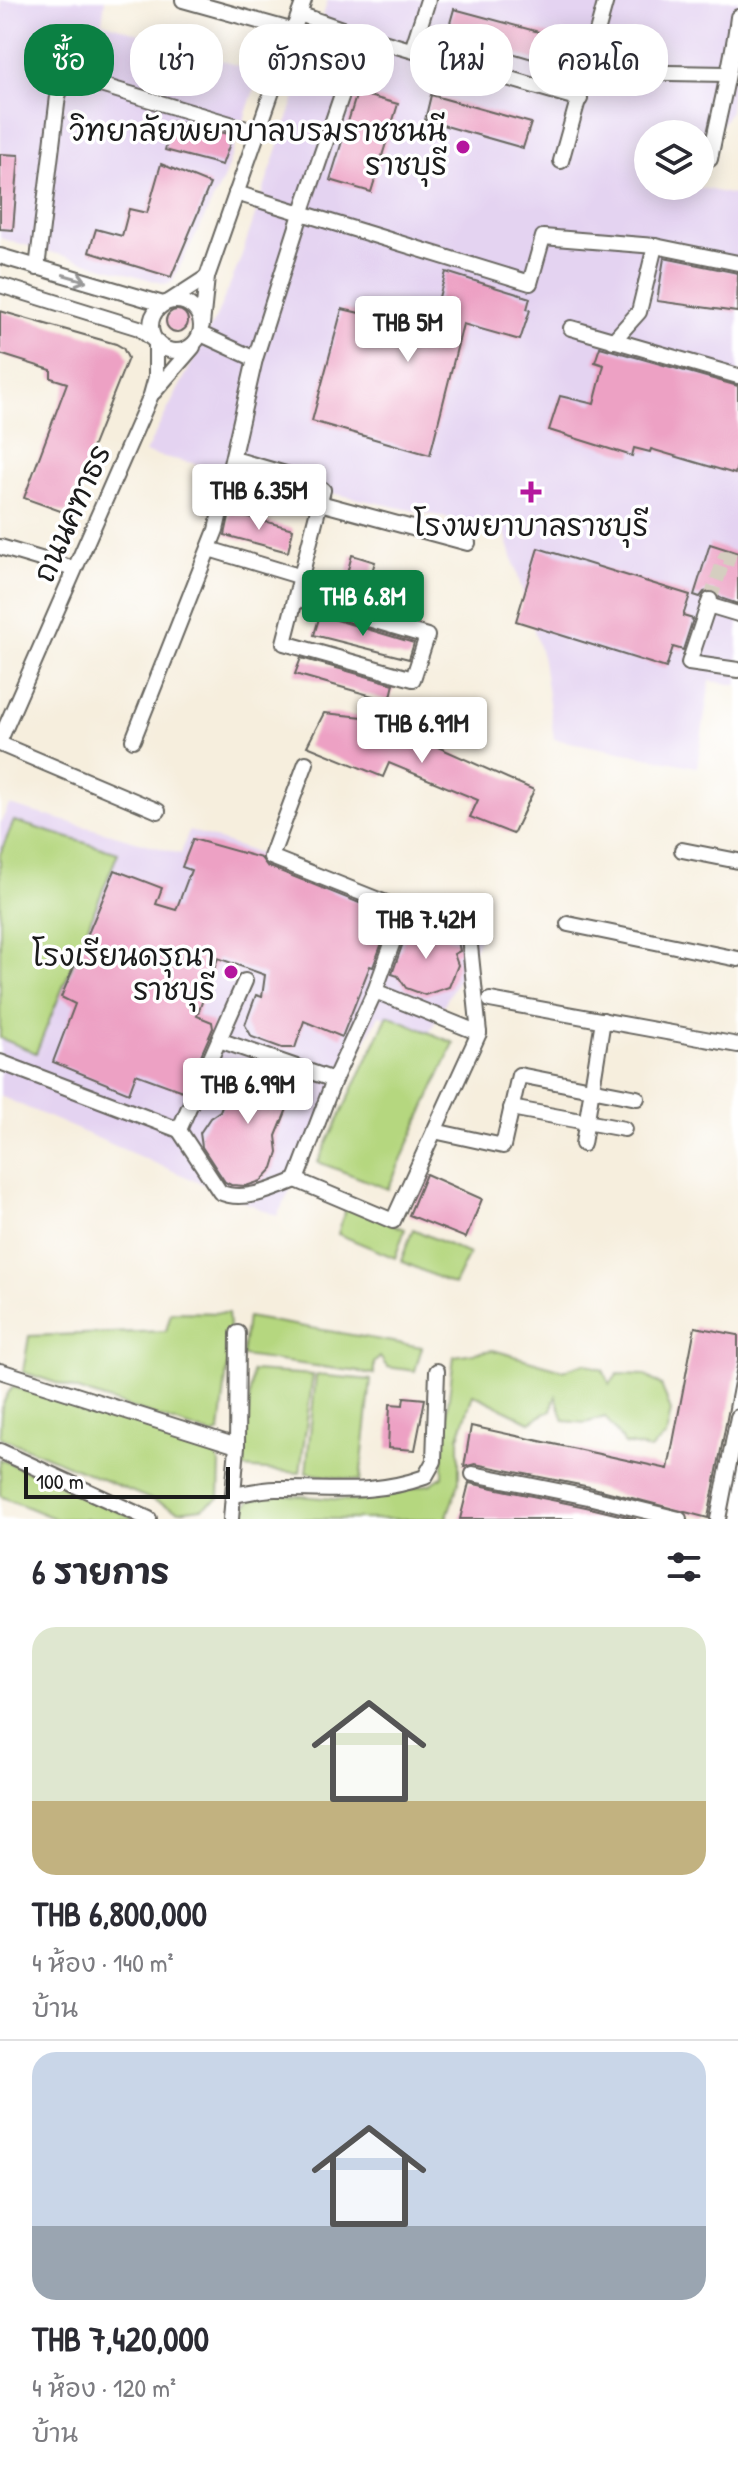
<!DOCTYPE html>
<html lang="th">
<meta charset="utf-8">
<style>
body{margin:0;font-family:"Patrick Hand","Playpen Sans Thai",sans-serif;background:#f2f2f3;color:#2b2b33;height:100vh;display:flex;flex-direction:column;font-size:30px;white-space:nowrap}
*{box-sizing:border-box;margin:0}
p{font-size:26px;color:#7c7c81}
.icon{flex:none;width:44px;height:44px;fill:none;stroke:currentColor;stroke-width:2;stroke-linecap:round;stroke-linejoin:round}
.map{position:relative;height:1519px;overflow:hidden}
.drawer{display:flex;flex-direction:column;background:#fff;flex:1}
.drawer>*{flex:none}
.banner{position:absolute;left:24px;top:24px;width:690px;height:72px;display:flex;gap:16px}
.buttons{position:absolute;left:634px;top:120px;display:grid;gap:16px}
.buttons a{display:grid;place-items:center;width:80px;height:80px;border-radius:50%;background:#fff;box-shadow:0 4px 20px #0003;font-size:40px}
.scale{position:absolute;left:24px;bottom:20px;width:206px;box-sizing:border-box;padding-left:8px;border:4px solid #1c1c1c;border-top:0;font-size:22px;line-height:28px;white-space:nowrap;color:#1c1c1c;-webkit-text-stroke:6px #fff;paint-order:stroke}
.price{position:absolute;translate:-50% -68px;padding:0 18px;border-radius:8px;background:#fff;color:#222;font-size:26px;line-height:52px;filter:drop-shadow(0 2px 4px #0008)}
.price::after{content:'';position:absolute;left:50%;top:48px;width:24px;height:18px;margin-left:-12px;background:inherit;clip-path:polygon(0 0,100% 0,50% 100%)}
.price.selected{background:#0b8043;color:#fff}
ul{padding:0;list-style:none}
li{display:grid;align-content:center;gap:16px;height:424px;padding:0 32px}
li+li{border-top:2px solid #e1e1e2}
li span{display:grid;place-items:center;height:248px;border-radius:24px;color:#555}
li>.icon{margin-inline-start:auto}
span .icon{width:144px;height:144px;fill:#fffc;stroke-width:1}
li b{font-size:34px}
h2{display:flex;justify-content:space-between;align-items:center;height:96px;padding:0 32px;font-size:34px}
.tag{padding:0 28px;border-radius:32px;background:#fff;box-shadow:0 4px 20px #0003;font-size:28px;line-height:72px}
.tag.selected{background:#0b8043;color:#fff}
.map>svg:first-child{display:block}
.built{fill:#e4d3f1}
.green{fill:#b5d77f;stroke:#687a4e;stroke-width:2}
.building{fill:#eda1c4}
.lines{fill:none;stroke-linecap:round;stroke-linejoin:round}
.minor-tunnel{stroke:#d5cec0;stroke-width:14;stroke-dasharray:14 7;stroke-linecap:butt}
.minor-casing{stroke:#686660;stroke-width:18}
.minor{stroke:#fff;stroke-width:14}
.oneway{stroke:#999}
.poi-dot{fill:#b5179e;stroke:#fff;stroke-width:3}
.labels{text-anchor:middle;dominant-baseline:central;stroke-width:7;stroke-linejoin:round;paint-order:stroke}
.poi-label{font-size:30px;fill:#1c1c1c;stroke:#fff;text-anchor:end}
.street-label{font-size:30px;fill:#1c1c1c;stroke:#fff}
</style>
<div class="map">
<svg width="738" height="1519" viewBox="0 0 738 1519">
<rect width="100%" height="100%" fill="#fff"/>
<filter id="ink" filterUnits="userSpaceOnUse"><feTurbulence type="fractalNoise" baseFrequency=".0125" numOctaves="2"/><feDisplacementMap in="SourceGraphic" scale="16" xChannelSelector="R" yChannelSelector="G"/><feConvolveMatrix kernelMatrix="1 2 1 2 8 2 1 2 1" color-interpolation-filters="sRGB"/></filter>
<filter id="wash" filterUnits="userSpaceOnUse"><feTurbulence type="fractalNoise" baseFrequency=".006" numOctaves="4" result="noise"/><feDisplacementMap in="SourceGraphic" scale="32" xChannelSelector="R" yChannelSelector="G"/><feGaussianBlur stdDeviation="1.8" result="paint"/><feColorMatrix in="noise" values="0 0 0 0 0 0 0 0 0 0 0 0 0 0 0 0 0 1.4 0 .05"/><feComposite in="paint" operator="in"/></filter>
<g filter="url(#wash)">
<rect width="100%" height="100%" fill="#f6eedd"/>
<g class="built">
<polygon points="1,0 105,0 102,22 260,73 223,180 172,282 166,284 0,238"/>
<polygon points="328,0 738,0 738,41 730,111 700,160 700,134 648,134 648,186 693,186 738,196 738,685 710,681 697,767 554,739 543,660 504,530 145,453 217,315 239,263"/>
<polygon points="9,805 181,854 189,830 484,930 428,1035 379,1015 277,1216 0,1096 0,824"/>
</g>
<g class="green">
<polygon points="14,821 118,853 36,1053 0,1038 0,854"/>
<polygon points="388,1015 454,1043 388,1189 318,1162"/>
<polygon points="346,1206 405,1229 395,1258 338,1234"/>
<polygon points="413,1229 469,1254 454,1285 401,1261"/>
<polygon points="171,1312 228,1313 230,1342 220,1432 213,1435 23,1372 29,1336 166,1331"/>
<polygon points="247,1317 422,1347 415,1371 387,1367 380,1357 374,1363 374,1374 242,1356"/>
<polygon points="493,1350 563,1370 585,1363 603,1370 610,1384 618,1374 644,1375 661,1385 671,1411 666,1437 650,1449 625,1444 605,1417 586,1423 564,1421 556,1396 551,1410 530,1422 473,1394 459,1437 459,1482 446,1519 238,1519 238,1514 251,1500 279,1494 355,1501 431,1484 443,1476 443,1443 454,1356"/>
<polygon points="252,1371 313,1375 300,1473 243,1468"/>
<polygon points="316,1375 371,1380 360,1481 306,1473"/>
<path d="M13 1387 125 1419 153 1424 209 1445 220 1464 219 1498 202 1508 179 1511 0 1437C0 1417 0 1401 13 1387Z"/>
<polygon points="0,1459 123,1513 137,1519 56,1519 0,1496"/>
</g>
<g id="blocks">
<g class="building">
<polygon points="454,9 565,39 556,66 447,34"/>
<polygon points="357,93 398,104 371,192 330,180"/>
<polygon points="431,95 531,123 523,148 425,120"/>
<polygon points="173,121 233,135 222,165 165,150"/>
<polygon points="0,154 19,155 13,230 0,229"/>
<polygon points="161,164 210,184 171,277 89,252 96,229 122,236 129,209 147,213"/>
<polygon points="664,258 738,273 737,312 657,301"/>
<polygon points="446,272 530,298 527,309 530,310 520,340 463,324 430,455 312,421 342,309 364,314 365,311 380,315 379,318 429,333"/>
<circle cx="177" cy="321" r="11"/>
<polygon points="0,311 116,344 123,348 128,358 66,513 24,498 67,383 51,378 51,370 0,354"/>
<polygon points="600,347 738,386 738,462 735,474 651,449 650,452 634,448 632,456 549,430 560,396 594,404 604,365 595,362"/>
<polygon points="230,512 293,529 288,552 225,535"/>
<polygon points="710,544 738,553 738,604 720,598 712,590 704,592 700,597 694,595"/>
<polygon points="538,548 690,595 683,616 693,619 683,650 673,647 666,668 516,621"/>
<polygon points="352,555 375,562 365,594 343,588"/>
<polygon points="320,615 414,643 409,659 314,635"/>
<polygon points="301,658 394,684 390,701 295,674"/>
<polygon points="324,713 373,718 534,790 513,834 470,817 478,800 389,763 383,777 307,746"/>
<polygon points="193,839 261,858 267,866 392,916 373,967 370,966 342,1037 304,1021 295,1048 282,1048 252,1037 245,1025 256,995 262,997 265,975 218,958 197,1016 212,1022 213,1028 185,1092 136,1074 129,1093 53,1062 75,1004 61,997 115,870 162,888 156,904 176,910 191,870 182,867"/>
<polygon points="410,923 458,942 460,951 454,954 458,965 449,987 425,995 406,988 398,976 392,974"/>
<polygon points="250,1061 298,1082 276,1136 278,1152 273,1168 261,1181 246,1186 231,1185 225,1182 202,1147 200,1133 210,1118 220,1111 230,1084 242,1077"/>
<polygon points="426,1174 482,1199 466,1238 409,1215"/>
<polygon points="695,1327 738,1335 738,1361 708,1518 590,1487 475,1464 464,1467 471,1426 668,1469"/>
<polygon points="404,1397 425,1399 415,1450 388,1448 390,1404 403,1405"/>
<polygon points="469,1483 586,1507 636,1519 460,1519"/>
</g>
</g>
</g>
<g filter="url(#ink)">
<use href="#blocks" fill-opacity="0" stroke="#686660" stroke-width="2"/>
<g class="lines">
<polyline class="minor-tunnel" points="710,600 725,557 738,561"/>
<g class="minor-casing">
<g id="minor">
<polyline points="183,0 294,31"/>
<polyline points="299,14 362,36 580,99"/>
<polyline points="412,50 428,0"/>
<polyline points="589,66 610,72 727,74"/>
<path d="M710 159C719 112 732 65 738 17"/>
<polyline points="561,161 606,0"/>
<polyline points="236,193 530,283 543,237 655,246 738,263"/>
<polyline points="0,256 163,304"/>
<polyline points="37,268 58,96 65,80 77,78 257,132"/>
<polyline points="0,285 139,328 155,341"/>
<circle cx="176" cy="326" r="25"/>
<polyline points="170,301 207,277"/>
<polyline points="202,325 207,277 304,0"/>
<polyline points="571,328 738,376"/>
<polyline points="201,334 255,359"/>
<polyline points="613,341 639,312 655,246"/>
<polyline points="154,392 193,347"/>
<polyline points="234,459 313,482 323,490 284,643 413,679 427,636 296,598"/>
<polyline points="320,503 468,543"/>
<polyline points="0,547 74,569"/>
<polyline points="209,549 302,577"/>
<polyline points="710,600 689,663 738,670"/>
<polyline points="708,605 738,614"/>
<polyline points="0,740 151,395 156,377 156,342"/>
<polyline points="133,740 216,530 255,359 301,214 362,36"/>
<polyline points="0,744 158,811"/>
<polyline points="682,850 738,861"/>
<polyline points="568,924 738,959"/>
<polyline points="375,991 404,911"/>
<polyline points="490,1000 738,1045"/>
<polyline points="219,1040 334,1080 296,1180 393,1221 479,1033 469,936 271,857 306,763"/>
<polyline points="0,1062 179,1130 245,981"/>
<polyline points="334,1080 375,991 479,1033"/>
<polyline points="511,1108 624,1129"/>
<path d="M179 1130 220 1192C242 1203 274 1189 296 1180"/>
<polyline points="434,1131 503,1146 519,1075 637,1098"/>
<polyline points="583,1144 603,1020"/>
<polyline points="0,1371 237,1446"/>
<polyline points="0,1451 149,1519"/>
<polyline points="473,1474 588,1497 679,1519"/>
<path d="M233 1495C247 1493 262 1489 276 1489 331 1488 371 1496 425 1477L434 1461 437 1371"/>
<polyline points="231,1519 237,1446 238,1333"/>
<polyline points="718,1519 738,1417"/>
</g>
</g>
<use href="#minor" class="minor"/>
</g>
<defs><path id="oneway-shaft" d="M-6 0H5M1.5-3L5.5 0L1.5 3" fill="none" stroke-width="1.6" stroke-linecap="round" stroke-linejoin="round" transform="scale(2)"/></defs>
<use class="oneway" href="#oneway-shaft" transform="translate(75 278) rotate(16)"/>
</g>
<g class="poi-dot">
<circle cx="463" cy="147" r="8"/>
<path d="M527 480h8v8h8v8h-8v8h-8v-8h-8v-8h8z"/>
<circle cx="231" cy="972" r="8"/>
</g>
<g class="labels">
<g class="poi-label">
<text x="447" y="130">วิทยาลัยพยาบาลบรมราชชนนี<tspan x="447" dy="34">ราชบุรี</tspan></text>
<text x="531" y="525" text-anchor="middle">โรงพยาบาลราชบุรี</text>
<text x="215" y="955">โรงเรียนดรุณา<tspan x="215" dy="34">ราชบุรี</tspan></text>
</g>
<g class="street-label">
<text transform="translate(71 513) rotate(-66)">ถนนคฑาธร</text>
</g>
</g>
</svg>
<div class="buttons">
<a><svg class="icon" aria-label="layers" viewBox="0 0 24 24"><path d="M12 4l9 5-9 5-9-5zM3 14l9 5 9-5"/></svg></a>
</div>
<div class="scale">100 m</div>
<b class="price" style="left:408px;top:364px">THB 5M</b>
<b class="price" style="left:259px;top:532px">THB 6.35M</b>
<b class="price selected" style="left:363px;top:638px">THB 6.8M</b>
<b class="price" style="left:422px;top:765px">THB 6.91M</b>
<b class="price" style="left:426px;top:961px">THB 7.42M</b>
<b class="price" style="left:248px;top:1126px">THB 6.99M</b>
<div class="banner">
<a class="tag selected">ซื้อ</a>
<a class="tag">เช่า</a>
<a class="tag">ตัวกรอง</a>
<a class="tag">ใหม่</a>
<a class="tag">คอนโด</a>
</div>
</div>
<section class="drawer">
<h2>6 รายการ<svg class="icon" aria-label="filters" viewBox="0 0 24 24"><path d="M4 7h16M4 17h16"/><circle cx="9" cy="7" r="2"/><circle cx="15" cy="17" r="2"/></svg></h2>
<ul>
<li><span style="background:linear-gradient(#dfe7d0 70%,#c2b280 0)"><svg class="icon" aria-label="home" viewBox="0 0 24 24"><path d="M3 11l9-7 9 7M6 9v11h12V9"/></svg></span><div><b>THB 6,800,000</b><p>4 ห้อง · 140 m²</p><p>บ้าน</p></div></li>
<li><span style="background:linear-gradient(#c9d6e8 70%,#9aa5b1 0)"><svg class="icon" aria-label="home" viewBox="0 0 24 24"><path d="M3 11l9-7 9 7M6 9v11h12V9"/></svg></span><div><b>THB 7,420,000</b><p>4 ห้อง · 120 m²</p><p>บ้าน</p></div></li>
</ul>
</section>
